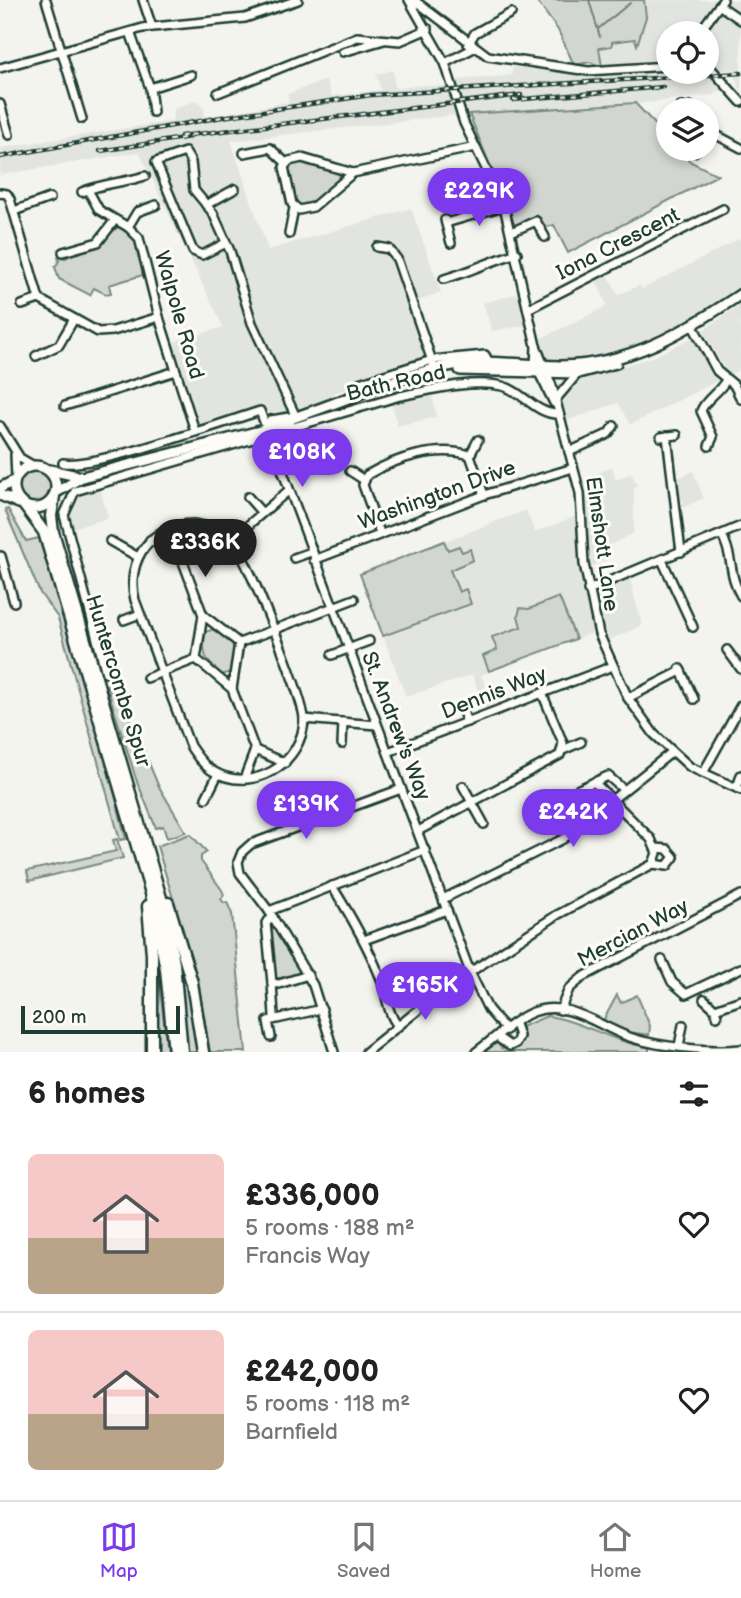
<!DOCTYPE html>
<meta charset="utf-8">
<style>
body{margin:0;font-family:"Balsamiq Sans",sans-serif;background:#f6f6f6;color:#222;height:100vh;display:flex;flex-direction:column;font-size:26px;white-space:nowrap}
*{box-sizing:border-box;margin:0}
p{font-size:23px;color:#767676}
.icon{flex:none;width:38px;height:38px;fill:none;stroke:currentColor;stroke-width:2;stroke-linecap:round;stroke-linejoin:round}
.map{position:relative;height:1052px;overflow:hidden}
.details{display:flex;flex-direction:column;background:#fff;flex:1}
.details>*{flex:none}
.fabs{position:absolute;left:656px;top:21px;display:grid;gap:14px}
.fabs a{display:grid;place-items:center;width:63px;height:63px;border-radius:50%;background:#fff;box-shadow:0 4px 10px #0003;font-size:35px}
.scale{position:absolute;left:21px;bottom:18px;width:159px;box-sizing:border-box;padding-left:7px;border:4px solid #1f3d34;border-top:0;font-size:19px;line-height:24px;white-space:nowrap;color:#1f3d34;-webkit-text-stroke:5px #fdfcf7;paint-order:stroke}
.price{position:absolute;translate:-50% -60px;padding:0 16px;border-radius:24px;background:#7c3aed;color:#fff;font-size:23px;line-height:46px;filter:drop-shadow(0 2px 4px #0008)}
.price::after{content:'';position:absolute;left:50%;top:42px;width:21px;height:16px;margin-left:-10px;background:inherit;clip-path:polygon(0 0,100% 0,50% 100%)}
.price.selected{background:#222;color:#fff}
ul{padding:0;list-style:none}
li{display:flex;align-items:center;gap:21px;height:175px;padding:0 28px}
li+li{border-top:2px solid #e0e0e0}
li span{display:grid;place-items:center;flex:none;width:196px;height:140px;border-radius:10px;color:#555}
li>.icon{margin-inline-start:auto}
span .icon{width:84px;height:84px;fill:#fffc;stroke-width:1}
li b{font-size:30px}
h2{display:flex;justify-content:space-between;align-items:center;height:84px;padding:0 28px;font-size:30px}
.tab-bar{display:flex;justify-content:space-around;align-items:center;height:98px;border-top:2px solid #e0e0e0;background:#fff;font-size:19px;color:#767676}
.tab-bar a{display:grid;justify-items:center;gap:4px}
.tab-bar .selected{color:#7c3aed}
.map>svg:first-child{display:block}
.built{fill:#e2e5df}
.green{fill:#d1d6d1;stroke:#788a82;stroke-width:2}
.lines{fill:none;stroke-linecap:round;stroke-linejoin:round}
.stream{stroke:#6e8179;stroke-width:2}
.minor-casing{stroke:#1f3d34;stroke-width:12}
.major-casing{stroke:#1f3d34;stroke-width:14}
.highway-casing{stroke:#1f3d34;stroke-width:15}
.minor{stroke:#fdfcf7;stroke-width:7}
.major{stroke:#fdfcf7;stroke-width:9}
.highway{stroke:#fdfcf7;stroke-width:10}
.rail-casing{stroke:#1f3d34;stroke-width:4.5}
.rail{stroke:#fdfcf7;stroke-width:2;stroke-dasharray:5;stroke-linecap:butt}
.labels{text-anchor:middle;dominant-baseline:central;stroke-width:6;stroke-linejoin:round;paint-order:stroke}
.street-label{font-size:21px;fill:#1f3d34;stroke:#fdfcf7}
</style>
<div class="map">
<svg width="741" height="1052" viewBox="0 0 741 1052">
<rect width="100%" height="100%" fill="#f4f4ef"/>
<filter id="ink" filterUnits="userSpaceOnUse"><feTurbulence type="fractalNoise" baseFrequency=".0143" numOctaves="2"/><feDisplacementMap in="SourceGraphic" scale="14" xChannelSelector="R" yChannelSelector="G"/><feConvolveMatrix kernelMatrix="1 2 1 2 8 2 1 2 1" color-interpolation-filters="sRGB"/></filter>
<g filter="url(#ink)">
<g class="built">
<polygon points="644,0 741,0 741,92 732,70 721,70 707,57 707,33 668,33 668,59 662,62 602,67 598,48 611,42 636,39 636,43"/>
<polygon points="512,67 600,77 704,72 711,74 721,90 714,95 636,104 469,114 464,107 456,80 512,75"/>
<polygon points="393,70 395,88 424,85 451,87 456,115 231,141 268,250 411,208 441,292 410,305 426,356 423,361 348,381 349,388 334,393 335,397 266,418 262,407 200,429 173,342 223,327 139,152 0,175 0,148 172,121 174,109 196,100 205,110 204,117 289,102 287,94 326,80 332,96 381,90 376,74"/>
<polygon points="741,238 741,285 688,321 625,350 586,361 560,363 546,359 540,339 607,306 596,280 608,274 618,295 640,285 642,289"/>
<polygon points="519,293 527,325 492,331 483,303"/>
<polygon points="741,304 741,369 728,376 703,330"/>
<polygon points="691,338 695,339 717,381 630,425 618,403 566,421 560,398 578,380 655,356"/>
<polygon points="431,393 437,417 397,426 391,401"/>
<polygon points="612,466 616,480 631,473 637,485 634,487 634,533 606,547 609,558 591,567 581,482"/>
<polygon points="693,471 704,498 680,509 684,503 679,495 677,478"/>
<polygon points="100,488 108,518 70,529 66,514 77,494"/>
<polygon points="526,510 535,532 579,515 581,574 595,632 481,675 495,709 486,712 472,675 406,697 360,574"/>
<polygon points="630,579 642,626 608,640 596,598 600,591"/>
</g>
<g class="green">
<polygon points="536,0 644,0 646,17 637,45 635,39 612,42 612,46 599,48 602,67 590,62 574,65 558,30"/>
<polygon points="635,103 668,138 668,149 677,149 691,162 718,175 568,253 554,225 544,228 536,215 519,227 515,226 469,114"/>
<polygon points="302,161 339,173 340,180 311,205 299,208 295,204 287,168 290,163"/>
<path d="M118 227C139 231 140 257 143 275L109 285 111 293 106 294 94 288 90 295 59 279 55 267 59 261 58 257 66 258 77 251 98 244Z"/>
<circle cx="35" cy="487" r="18"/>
<polygon points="8,509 26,541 39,538 104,752 126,839 120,840 58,618 40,593 5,510"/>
<polygon points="444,541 448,550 459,546 462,552 470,549 473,560 450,570 459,592 466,589 471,604 383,636 360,574"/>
<polygon points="559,597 576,639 489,671 483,656 497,650 492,637 521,627 518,616 520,608 529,609"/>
<path d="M217 628C235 643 237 648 233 671L222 675C204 660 202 655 205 632Z"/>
<polygon points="106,684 130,718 158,785 186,832 167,838 163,826 156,828 136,779"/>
<polygon points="190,834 207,852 201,856 201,861 222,890 224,895 221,899 224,903 227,902 232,914 246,1052 210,1052 198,980 157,846"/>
<polygon points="117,839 123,858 29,881 27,871 116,851 113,840"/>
<polygon points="272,925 300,971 300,974 275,979 269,927"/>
<polygon points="155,941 167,1052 155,1052"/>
<polygon points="178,950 188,981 200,1052 188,1052"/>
<polygon points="617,995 621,1003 637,995 650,1026 649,1035 629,1032 603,1021"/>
<path d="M547 1016C583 1021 613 1043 649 1047V1052H484L497 1043 502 1049H515L524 1038 521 1027Z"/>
</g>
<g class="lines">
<g class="stream">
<polyline points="589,0 600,37"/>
<polyline points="598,29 630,3"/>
</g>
<g class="minor-casing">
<g id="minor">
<polyline points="46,0 82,119"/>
<polyline points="143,0 152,27"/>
<polyline points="409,0 445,63 464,123 504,206 536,346 552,386 580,493 584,564 599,634 628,698 654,734 690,767 741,790"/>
<polyline points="414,0 488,56 588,71 668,66"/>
<polyline points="719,5 741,20"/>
<polyline points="130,32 150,88 153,112"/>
<polyline points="699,33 723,0"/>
<polyline points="468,44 475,33 511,13"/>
<polyline points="343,52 384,40"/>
<polyline points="445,63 474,48"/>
<polyline points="707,64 741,102"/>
<polyline points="0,68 143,28 245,18 298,0"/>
<polyline points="150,88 191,75"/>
<polyline points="218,93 357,37 400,41 428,29"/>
<polyline points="0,104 9,135"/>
<polyline points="681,106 686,110 690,106"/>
<polyline points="707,130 741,148"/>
<polyline points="694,152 697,149"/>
<polyline points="244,153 270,148 286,163"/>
<polyline points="353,173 313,207 299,210 292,204 284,167 289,161 302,158 353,173 476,147"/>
<polyline points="88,190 99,210 128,227 139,238 159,317 195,431"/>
<path d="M82 192C103 183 123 183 145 176"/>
<polyline points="0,193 7,194 10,199 39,299 98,332 113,331 159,317"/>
<polyline points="206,205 235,189"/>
<polyline points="14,211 50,198"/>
<polyline points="445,220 451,243"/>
<polyline points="446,223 504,206"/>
<polyline points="128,227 137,212 156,205"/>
<polyline points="511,232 536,221 545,237"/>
<polyline points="289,234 294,208"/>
<polyline points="226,243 202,255 193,251 156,162 185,152 191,162 194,190 213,213 230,251 252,323 296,417"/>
<polyline points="377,247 389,249 397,259 433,364"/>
<polyline points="63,252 98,242 115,220"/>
<path d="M444 279C469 272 491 261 517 253"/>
<polyline points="22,305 39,299"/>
<polyline points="528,309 723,209"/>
<polyline points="693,326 717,371 734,385 741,399"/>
<polyline points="536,346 535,365 554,403"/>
<polyline points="36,356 59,345 74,319"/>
<polyline points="364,393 359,383 432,360 485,355 489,362"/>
<polyline points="556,399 578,373"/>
<polyline points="65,406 176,371"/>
<polyline points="0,426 20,458 32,465"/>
<polyline points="667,436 681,552"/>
<polyline points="661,437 677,435"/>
<path d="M709 446 713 437 701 411C705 399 719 393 726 380"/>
<polyline points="569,452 608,434 614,426"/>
<polyline points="15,455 16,478"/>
<polyline points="470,455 478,440"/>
<path d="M63 463C95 468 222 423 260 411L470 972 488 1009 506 1030"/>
<polyline points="350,471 364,480"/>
<polyline points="248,497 262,513"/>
<path d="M193 524C208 526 221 529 232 540 246 554 304 700 304 719 303 764 251 796 211 770 202 764 196 755 190 746L135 600C125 560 152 524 193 524Z"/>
<path d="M380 533 363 485 367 475C396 458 437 445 470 455L484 495"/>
<path d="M722 535C734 557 728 574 741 596"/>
<polyline points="232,539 288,491"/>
<polyline points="150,540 180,554"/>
<polyline points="110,541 138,557"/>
<polyline points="180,554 203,615"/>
<polyline points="180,554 193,524"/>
<polyline points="1,556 14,602"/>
<polyline points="294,558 311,552"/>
<polyline points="314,560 484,495 573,468"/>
<polyline points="662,560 693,627"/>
<polyline points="588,590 741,526"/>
<polygon points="203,615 239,643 232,689 196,659"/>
<polyline points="124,620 140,614"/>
<polyline points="239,643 354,599"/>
<polyline points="727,650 741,669"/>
<polyline points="332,655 369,641"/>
<polyline points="680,669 694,699"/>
<path d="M106 673 64 515 75 491 400 396C431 390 471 379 502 386 523 391 536 415 559 414"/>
<polyline points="147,678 196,659"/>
<polyline points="232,689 255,750"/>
<polyline points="628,698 681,671"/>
<polyline points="462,709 467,722"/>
<polyline points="304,719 377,725"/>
<polyline points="342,744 343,722"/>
<polyline points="255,750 285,763"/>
<polyline points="563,750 581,742"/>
<polyline points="388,752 613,666"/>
<polyline points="703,773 741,705"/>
<polyline points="244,779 255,750"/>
<polyline points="463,786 484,824"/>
<polyline points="737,788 741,775"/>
<polyline points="579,789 608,776 624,790"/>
<polyline points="206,798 218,774"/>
<polyline points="418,831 560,755 563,743 542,693"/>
<polyline points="653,864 667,866 674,857 667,849 656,848"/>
<path d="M332 886C351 916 368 946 381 979 387 995 387 1013 398 1026"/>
<polyline points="443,899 563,839 672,752"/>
<polyline points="269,911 425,850"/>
<polyline points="273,917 266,923 272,983 279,984 308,975"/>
<polyline points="364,940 447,910"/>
<polyline points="662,960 672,982 686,994 741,968"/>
<polyline points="272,983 274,1016"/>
<polyline points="704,999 715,1009 717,1016"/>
<polyline points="715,1009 741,1000"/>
<polyline points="560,1010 569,989 583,977 741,895"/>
<polyline points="271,1037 268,1021 322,1009"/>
<polyline points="497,1037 510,1046 516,1043 519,1036 515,1024"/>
<polyline points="679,1046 683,1025"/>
<polyline points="334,1052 313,985 269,911 240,873 238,862 242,852 251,844 401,789"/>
<polyline points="366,1052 443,990 557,915 653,864 657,853 651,839 594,782"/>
<path d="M476 1052C494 1039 513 1020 533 1012 565 999 596 1024 624 1035 654 1047 710 1052 741 1049"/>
</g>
</g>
<g class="major-casing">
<g id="major">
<polyline points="460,370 578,373 616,363"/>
<path d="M266 428 271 421 296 417C348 400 400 375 453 365 488 358 525 366 560 366 630 365 684 332 741 294"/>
<circle cx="35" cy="487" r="21"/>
<polyline points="50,470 82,477"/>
<polyline points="0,488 14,481"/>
<polyline points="55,493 82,477 279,426 288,423 293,417"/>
<polyline points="0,495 19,503"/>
</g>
</g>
<g class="highway-casing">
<g id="highway">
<polyline points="54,496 51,516 53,532 161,898 174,963 182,1052"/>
<polyline points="24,505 44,532 151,893 166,969 174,1052"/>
<polyline points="168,903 192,983 203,1052"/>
<polyline points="148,906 152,954 152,1052"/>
</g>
</g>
<use href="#minor" class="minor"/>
<use href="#major" class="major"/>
<use href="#highway" class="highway"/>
<g class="rail-casing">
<g id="rail">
<polyline points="513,100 663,87"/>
<polyline points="181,136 521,95"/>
<polyline points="100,151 190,137"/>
<polyline points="0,157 222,117 371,95 741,73"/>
</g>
</g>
<use href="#rail" class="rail"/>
</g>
</g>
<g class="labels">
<g class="street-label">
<text transform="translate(618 244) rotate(-27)">Iona Crescent</text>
<text transform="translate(179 315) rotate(74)">Walpole Road</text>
<text transform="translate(396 383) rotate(-13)">Bath Road</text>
<text transform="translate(437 495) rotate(-20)">Washington Drive</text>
<text transform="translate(602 544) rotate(82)">Elmshott Lane</text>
<text transform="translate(118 681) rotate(73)">Huntercombe Spur</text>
<text transform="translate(494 693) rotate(-21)">Dennis Way</text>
<text transform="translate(396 726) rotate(69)">St. Andrew's Way</text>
<text transform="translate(633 933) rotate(-28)">Mercian Way</text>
</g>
</g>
</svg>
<div class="fabs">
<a><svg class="icon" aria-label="locate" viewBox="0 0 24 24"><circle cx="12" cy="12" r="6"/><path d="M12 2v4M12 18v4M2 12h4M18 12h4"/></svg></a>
<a><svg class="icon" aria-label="layers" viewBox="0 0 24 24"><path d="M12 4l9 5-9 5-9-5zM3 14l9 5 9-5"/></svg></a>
</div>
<div class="scale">200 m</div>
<b class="price" style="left:479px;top:228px">£229K</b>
<b class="price" style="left:302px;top:489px">£108K</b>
<b class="price selected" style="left:205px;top:579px">£336K</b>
<b class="price" style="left:306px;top:841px">£139K</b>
<b class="price" style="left:573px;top:849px">£242K</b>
<b class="price" style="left:425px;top:1022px">£165K</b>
</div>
<section class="details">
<h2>6 homes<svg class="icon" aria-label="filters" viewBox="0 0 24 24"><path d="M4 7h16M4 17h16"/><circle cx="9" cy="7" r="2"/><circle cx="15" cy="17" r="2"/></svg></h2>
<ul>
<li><span style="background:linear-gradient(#f6c9c9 60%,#b9a48a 0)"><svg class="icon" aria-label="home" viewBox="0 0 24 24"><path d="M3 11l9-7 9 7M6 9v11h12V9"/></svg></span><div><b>£336,000</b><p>5 rooms · 188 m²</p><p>Francis Way</p></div><svg class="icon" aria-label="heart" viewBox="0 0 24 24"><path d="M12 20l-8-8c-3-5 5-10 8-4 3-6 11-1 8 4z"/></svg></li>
<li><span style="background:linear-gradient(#f6c9c9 60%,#b9a48a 0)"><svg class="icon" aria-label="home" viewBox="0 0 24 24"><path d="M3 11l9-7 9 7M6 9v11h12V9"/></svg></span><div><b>£242,000</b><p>5 rooms · 118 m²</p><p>Barnfield</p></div><svg class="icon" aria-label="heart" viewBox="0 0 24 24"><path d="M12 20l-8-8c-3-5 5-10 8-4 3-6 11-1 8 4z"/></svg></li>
</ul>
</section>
<nav class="tab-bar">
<a class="selected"><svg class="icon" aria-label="map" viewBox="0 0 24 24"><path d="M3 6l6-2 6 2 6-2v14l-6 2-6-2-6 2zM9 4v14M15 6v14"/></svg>Map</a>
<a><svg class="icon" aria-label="saved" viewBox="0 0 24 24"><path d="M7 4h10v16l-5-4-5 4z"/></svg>Saved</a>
<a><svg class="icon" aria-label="home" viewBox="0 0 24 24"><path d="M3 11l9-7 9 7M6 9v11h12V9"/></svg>Home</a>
</nav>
